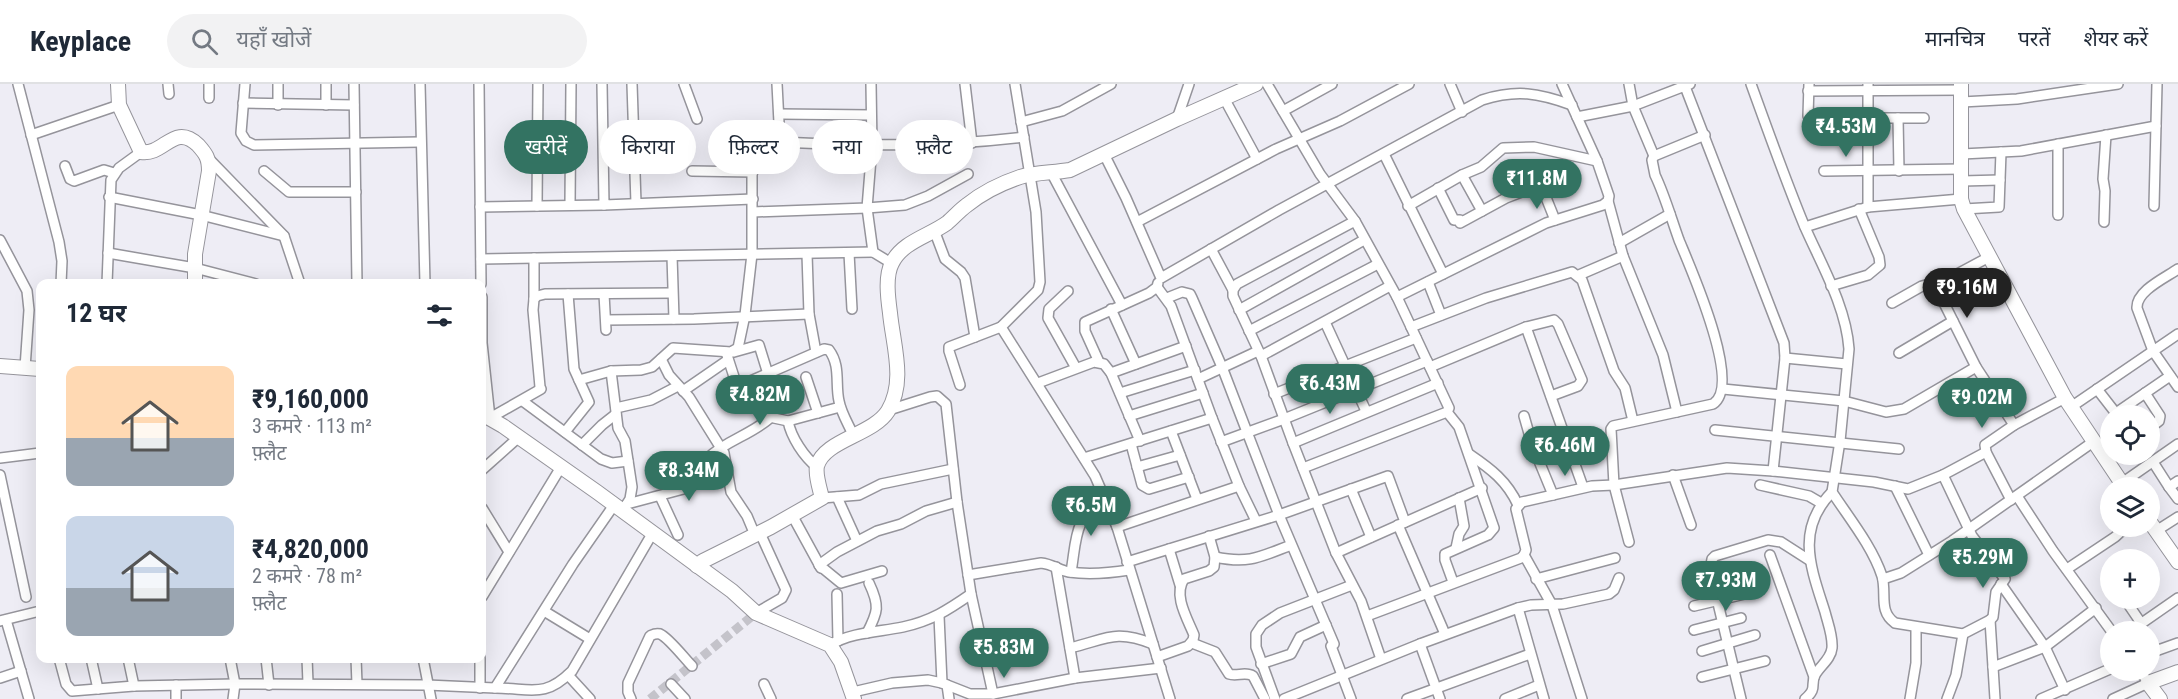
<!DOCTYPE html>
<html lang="hi">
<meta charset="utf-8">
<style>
body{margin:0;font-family:"Roboto Condensed","Noto Sans Devanagari",sans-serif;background:#f2f2f3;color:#1f2937;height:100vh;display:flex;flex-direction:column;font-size:22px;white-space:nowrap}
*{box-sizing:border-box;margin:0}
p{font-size:20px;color:#747a83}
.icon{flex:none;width:33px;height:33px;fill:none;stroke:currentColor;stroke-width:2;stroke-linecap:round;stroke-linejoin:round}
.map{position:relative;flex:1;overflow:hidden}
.drawer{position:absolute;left:36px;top:195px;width:450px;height:384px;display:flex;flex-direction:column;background:#fff;border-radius:12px;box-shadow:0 6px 24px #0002}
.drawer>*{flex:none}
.top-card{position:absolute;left:504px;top:36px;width:570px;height:54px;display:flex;gap:12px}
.tools{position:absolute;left:2100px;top:321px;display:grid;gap:12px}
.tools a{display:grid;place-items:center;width:60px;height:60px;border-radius:50%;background:#fff;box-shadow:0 6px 24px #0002;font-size:30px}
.price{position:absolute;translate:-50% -51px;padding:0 14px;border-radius:21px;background:#337362;color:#fff;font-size:20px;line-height:39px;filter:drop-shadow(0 2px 3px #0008)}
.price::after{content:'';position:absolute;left:50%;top:36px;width:18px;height:14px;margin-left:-9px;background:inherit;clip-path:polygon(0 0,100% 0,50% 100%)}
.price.selected{background:#222;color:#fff}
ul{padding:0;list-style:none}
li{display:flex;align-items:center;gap:18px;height:150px;padding:0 30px}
li span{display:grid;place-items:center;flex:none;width:168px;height:120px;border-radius:12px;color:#555}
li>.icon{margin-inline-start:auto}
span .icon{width:72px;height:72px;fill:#fffc;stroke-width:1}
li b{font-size:26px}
h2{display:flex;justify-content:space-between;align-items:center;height:72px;padding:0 30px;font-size:26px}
.tag{padding:0 21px;border-radius:27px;background:#fff;box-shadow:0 6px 24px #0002;font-size:21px;line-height:54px}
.tag.selected{background:#337362;color:#fff}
header{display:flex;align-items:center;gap:36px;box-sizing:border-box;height:84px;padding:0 30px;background:#fff;border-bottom:2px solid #e0e1e3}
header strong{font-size:28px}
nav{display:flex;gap:33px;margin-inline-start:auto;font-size:21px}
.search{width:420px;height:54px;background:#f2f2f3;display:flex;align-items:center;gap:15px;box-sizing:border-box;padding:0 21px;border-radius:33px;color:#747a83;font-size:22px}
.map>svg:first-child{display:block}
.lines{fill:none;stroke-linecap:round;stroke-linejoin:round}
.street-tunnel{stroke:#c4c3ca;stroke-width:9;stroke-dasharray:9 4.5;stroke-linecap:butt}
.street-casing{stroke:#95949b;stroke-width:12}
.secondary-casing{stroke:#95949b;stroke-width:16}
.street{stroke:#fff;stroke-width:9}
.secondary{stroke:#fff;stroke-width:14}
</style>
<header>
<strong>Keyplace</strong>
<div class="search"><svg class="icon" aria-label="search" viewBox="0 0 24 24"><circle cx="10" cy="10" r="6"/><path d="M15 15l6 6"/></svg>यहाँ खोजें</div>
<nav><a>मानचित्र</a><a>परतें</a><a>शेयर करें</a></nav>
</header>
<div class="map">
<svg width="2178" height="615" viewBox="0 0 2178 615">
<rect width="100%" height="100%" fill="#eeedf5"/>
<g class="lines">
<polyline class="street-tunnel" points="650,615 756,529"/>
<g class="street-casing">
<g id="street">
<polyline points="18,0 59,158 62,177 61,200"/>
<polyline points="168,0 169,10"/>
<polyline points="245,0 241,49 246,57 254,61 420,58"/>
<polyline points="278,0 278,21"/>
<polyline points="326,0 326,21"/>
<polyline points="354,0 357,200"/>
<polyline points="420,0 425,200"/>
<polyline points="479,0 481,200"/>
<polyline points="602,0 604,121 753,115"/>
<polyline points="632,0 636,119"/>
<polyline points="684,0 697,35"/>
<polyline points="871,0 872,62 867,124 873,168 891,179"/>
<polyline points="965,0 972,59"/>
<polyline points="1015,0 1036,128 1040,198 1038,206 1001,243 1095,392 1117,443 1170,615"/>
<polyline points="1267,0 1320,90 1355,137 1397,213 1449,324 1447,328 1303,384"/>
<polyline points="1450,0 1462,28"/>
<polyline points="1629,0 1633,22 1654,72"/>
<polyline points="1684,0 1784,259 1785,274 1773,387"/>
<path d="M1751 0C1768 47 1785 95 1804 141 1821 180 1846 222 1849 265L1840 357 1832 408C1849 434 1872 462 1882 492 1887 510 1878 527 1895 539L1963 550"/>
<polyline points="1809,0 1808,32 1816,41 1869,34 1924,34"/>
<polyline points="1808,7 1961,6"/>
<polyline points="209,14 209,0"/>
<polyline points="1224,14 1257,75"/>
<polyline points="1962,18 2017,15 2118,0"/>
<polyline points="243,19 354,21"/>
<polyline points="1283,27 1332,0"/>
<polyline points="779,30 871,31"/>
<polyline points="1577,33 1633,22 1690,0"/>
<polyline points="1898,34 1899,87"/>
<polyline points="1177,35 1189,0"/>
<polyline points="1021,38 1062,27 1111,0"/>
<polyline points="538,50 570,50"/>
<polyline points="31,51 119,21"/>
<path d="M780 58C863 62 941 63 1024 53"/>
<polyline points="2058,60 2058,131"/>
<path d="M1104 70 1126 114 1161 194 1279 126 1482 16C1517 5 1538 9 1572 21"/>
<polyline points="1384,70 1443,190"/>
<polyline points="1962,70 2021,67 2156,42"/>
<polyline points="209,75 284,152 300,200"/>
<polyline points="65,82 70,95 74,97 104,86 114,89"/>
<polyline points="264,87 289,108 356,108"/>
<polyline points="692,87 753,88"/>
<polyline points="1824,87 1962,85"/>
<polyline points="1052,90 1122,221"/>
<polyline points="1462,91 1482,127"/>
<polyline points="1962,97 2000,96"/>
<polyline points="1438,104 1454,136 1460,136 1460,139 1506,114 1524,107 1562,105"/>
<polyline points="1543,106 1555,136"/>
<polyline points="109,113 201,131 284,152"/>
<polyline points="1608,117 1623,172 1663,271 1677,328"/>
<polyline points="570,121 571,0"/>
<polyline points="537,122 538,0"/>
<polyline points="1408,122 1462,91 1481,83 1503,64 1534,63 1597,77"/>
<polyline points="2154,122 2157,0"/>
<polyline points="480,123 604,121"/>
<polyline points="1868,123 1868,0"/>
<polyline points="1964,125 1999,123 2001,68"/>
<polyline points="753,128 867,124 905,121 928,112 968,90"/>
<polyline points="1355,137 1237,200 1233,206 1233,212 1261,272 1293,359 1336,469 1361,517 1381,575"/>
<polyline points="1137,138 1276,65 1340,37 1409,0"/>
<polyline points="2104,138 2105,107 2103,95 2106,51"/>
<polyline points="1805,143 1868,123 1961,115"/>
<polyline points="934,146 945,175 961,188 965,194 975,253"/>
<polyline points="0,156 27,207 29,226 25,284"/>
<polyline points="1619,159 1670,130"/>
<polyline points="1211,165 1233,206"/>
<polyline points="108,169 195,184 256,200"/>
<polyline points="849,169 852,225"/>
<polyline points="807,170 809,230 816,268"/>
<polyline points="672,172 674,235"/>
<polyline points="481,175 873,168"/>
<path d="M2178 185C2165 194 2136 207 2137 224L2153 267 2178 303"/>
<polyline points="1579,191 1623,172"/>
<polyline points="1428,198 1441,231"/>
<polyline points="1934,199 1976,283 2014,341"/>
<polyline points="107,200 111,96 119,84 141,68"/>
<polyline points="1831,202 1868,191 1880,181 1879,173 1859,125"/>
<polyline points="1157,203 1171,222 1212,334 1239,402 1256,437"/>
<polyline points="1068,207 1049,225 1048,234 1076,284"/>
<polyline points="604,210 606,246"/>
<polyline points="482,213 482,259 490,334 541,305"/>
<polyline points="1397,213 1546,139 1603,121 1608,117 1609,112 1597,77 1562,0"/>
<polyline points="1167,214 1182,208 1190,210 1192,214 1222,283 1279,431 1334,560"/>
<polyline points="534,215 534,174"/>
<polyline points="1892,219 1922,202 1948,195 1989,173"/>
<polyline points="1111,225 1136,280"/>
<polyline points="1239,226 1364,156"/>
<polyline points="606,236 694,235 809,230"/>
<polyline points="1325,238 1366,327"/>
<polyline points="1411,243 1486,214 1572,188 1582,196 1614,287 1625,304 1633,337"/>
<polyline points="1526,243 1583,403"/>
<polyline points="1249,247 1378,180"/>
<polyline points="726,268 736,299 749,317 774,334 788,337 840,323"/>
<polyline points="734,268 759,261 768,290"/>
<polyline points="1899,269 1953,237"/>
<polyline points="1261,272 1390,202"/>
<polyline points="1785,274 1847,280"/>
<polyline points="661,275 669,291 689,313 724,369 731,408 747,432 755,451"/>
<polyline points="1099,278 1085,247 1085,238 1149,209 1157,203 1158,199"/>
<polyline points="1430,283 1526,243 1554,236 1558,240 1582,296 1578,302 1551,312"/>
<polyline points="611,287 618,344 625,357 632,403 630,415 625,423"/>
<polyline points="1111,289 1186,262"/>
<polyline points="806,293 818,329"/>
<polyline points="1198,295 1258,267"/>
<polyline points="579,296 611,287 641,286 652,283 673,264 731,268 738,264 745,231 752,170 752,67 755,61 780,58 777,0"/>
<polyline points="1038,299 1094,278 1104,280 1111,289 1140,357"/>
<polyline points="960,301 949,267 949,263 1001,243"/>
<path d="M739 302 824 265 829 266C841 282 835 300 839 317 841 329 849 341 854 353"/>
<polyline points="540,303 533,226 534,215 537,212 545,210 672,209"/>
<polyline points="1723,305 1844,317 1886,328 1904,325 1976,283"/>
<polyline points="2097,305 2118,332"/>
<polyline points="683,307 728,276"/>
<polyline points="1120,309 1195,286"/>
<polyline points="2145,309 2160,332 2159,337 2150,344"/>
<polyline points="1274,310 1416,254"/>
<polyline points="524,318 601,375 612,379 628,377"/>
<polyline points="2071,323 2178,250"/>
<polyline points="616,324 651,316 678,302"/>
<polyline points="1447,328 1459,343 1494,444 1488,451 1445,470 1445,476 1453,498"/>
<polyline points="2116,329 2170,292"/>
<polyline points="1129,332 1203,309"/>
<polyline points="1524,332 1532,360 1553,411"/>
<path d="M788 337C791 353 804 373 817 383"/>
<polyline points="1715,346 1899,365"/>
<polyline points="1171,347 1197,415"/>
<polyline points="565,348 589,318 574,285 568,210"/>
<polyline points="1221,358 1284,335 1427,277"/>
<polyline points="1293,359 1438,299"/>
<polyline points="1131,360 1142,401 1149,405 1189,393"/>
<polyline points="582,361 602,341 616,330"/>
<path d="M1469 370C1491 385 1507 397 1518 421"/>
<polyline points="0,374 40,369"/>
<polyline points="1084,374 1212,334"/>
<polyline points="2153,378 2169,403"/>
<polyline points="1137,383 1180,371"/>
<polyline points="482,386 519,353"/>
<polyline points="0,391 26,513"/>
<polyline points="1673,391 1691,441"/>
<polyline points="1943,391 1972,452 2005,495 1996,508 1993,533 1990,536 1963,550 1956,591 1947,615"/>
<polyline points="2178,397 2169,403 2178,415"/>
<polyline points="2122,399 2178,360"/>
<polyline points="1760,401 1809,412 1821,419"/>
<polyline points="1895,402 1929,471"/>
<polyline points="1351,405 1371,453"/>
<polyline points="660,412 678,451"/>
<polyline points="2017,412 2053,467 2112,548"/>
<polyline points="837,413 857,457"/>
<polyline points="822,414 859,411 881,400 953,385"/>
<polyline points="2011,416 1986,368 1985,361 2014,341 2065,314"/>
<path d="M627 420 691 403C701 395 700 383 708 374 726 356 754 350 772 332"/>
<polyline points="482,424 509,468"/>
<polyline points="792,431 821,484"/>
<polyline points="1398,441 1445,550"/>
<polyline points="1117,443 1239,402"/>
<polyline points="2156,447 2178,433"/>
<path d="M1629 458 1614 401 1611 345 1613 342 1713 320C1743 301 1690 183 1679 156 1671 134 1665 112 1655 91L1652 76 1654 72 1705 51"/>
<polyline points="1456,464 1459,450 1464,442 1459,414"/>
<polyline points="1169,465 1180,501"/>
<polyline points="1336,469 1482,404"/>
<polyline points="1524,471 1552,521 1582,615"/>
<polyline points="1770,471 1814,593"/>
<path d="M1215 473C1249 480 1260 473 1291 461"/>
<polyline points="1127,478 1279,431 1388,392 1405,438"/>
<polyline points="1056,483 1075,594"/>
<polyline points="2067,485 2115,453 2127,442"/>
<polyline points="882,487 841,499 819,481 837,468 877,447 901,440 926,427 957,418"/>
<path d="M1071 488C1077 453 1073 435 1106 413"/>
<path d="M968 491 1041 479C1052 480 1059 486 1069 488 1089 491 1110 489 1129 486"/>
<polyline points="2109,492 2110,495"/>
<polyline points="1536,495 1615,474"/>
<polyline points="1883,495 1901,489 1952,457 2093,358"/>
<polyline points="2001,500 2045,563 2065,606"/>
<polyline points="837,510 838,557"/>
<polyline points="971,510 993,610"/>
<polyline points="482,513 561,383"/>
<polyline points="2124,514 2141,539"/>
<polyline points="1694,522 1753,508"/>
<polyline points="1518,524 1544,615"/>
<polyline points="544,527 590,555"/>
<polyline points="756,529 782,514 786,506 760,449"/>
<polyline points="939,532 942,599"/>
<polyline points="1367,532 1521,474 1524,471 1526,466 1516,425 1522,418 1592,402 1614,401 1727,384 1773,387 1874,398 1908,405 1943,391 1986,368"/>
<polyline points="6,536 29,615"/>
<polyline points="1990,536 1993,583 2045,563 2096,524"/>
<polyline points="0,537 40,527"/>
<polyline points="1694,546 1741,534"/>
<polyline points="2129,548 2178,514"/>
<path d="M867 549C878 528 880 522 869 499"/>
<path d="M1192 559 1215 568 1229 590C1237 593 1245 587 1253 592L1265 615"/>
<polyline points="1420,560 1440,615"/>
<path d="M830 561C852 548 879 548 903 543 931 537 948 526 971 510L957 418 946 320 937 312 930 313 889 326"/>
<polyline points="1331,562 1351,615"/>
<path d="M1070 564C1107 555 1115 545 1153 560"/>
<polyline points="1702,567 1755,551"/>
<polyline points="2150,569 2178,559"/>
<path d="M1157 573 1188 562 1193 556 1194 551C1187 534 1173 511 1184 495L1209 487 1214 483 1215 473 1209 452"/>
<polyline points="59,574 66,600 72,607 134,602 235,600 427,601 495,604 573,480 614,421"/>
<polyline points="91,574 98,605"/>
<polyline points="128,574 134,602"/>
<polyline points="230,574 235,600 233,615"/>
<polyline points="266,574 269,601"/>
<polyline points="307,574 308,599"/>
<polyline points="356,574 357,600"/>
<polyline points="423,574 431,615"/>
<polyline points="480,574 480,604"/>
<polyline points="1261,580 1291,570 1300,553 1326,541"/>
<polyline points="1993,583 1995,615"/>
<polyline points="568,591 590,615"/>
<polyline points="1702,593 1765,577"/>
<polyline points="0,594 21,587"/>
<polyline points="671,600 685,615"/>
<polyline points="764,600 771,615"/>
<polyline points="947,601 949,615"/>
<path d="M495 604C531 604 544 615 572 587L652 450"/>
<polyline points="853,608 892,599 928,596 942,599 970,610 993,610 1075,594 1161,584"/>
<polyline points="176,615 176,601"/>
<path d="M631 615 628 608V599L650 552C654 550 655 549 660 550 669 554 685 575 692 582"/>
<polyline points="1275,615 1256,563 1256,550 1262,541 1280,529 1352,501"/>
<polyline points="1284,615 1420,560 1518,524 1531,521 1563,520 1609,510 1614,506 1619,494"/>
<polyline points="1407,615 1530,570"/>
<polyline points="1505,615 1539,601"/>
<polyline points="1741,615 1710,486 1712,475 1715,472 1768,456 1781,458 1809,476"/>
<path d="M1805 615C1818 604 1810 601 1815 591 1820 582 1831 575 1832 564 1833 552 1828 540 1825 528 1811 484 1795 446 1832 408"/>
<polyline points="1910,615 1916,579 1916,543"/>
<polyline points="2041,615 2110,585"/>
<polyline points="2113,615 2148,599 2140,586"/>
</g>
</g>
<g class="secondary-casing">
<g id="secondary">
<path d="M118 0 119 21 141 68C164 72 174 38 198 61 206 70 209 74 209 87L195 170V200"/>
<polyline points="1961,0 1961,115 1964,125 2065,314 2125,404"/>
<polyline points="0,282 40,285"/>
<polyline points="482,330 503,342 597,408 732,507 756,529 830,561 841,578 854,615"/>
<polyline points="2150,438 2178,478"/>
<path d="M697 482 703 477 771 443 822 414C820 405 815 391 817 382 824 356 873 351 888 327 906 297 893 261 890 229 888 214 885 192 892 179 902 158 929 152 947 139 954 133 960 126 967 121 982 109 1002 99 1020 93 1036 88 1053 89 1070 86L1177 35 1256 0"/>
<polyline points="2160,615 2148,599 2178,588"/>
</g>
</g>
<use href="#street" class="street"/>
<use href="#secondary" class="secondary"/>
</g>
</svg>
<div class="tools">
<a><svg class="icon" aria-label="locate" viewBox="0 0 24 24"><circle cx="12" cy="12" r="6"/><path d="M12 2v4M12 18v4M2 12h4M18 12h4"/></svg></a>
<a><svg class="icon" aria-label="layers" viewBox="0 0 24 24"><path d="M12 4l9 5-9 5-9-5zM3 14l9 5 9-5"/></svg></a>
<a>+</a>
<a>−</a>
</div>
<b class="price" style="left:1846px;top:74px">₹4.53M</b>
<b class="price" style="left:1537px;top:126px">₹11.8M</b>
<b class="price selected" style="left:1967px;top:235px">₹9.16M</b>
<b class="price" style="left:1330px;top:331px">₹6.43M</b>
<b class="price" style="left:760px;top:342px">₹4.82M</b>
<b class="price" style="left:1982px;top:345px">₹9.02M</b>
<b class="price" style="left:1565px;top:393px">₹6.46M</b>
<b class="price" style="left:689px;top:418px">₹8.34M</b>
<b class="price" style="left:1091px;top:453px">₹6.5M</b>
<b class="price" style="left:1983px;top:505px">₹5.29M</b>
<b class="price" style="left:1726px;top:528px">₹7.93M</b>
<b class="price" style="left:1004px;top:595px">₹5.83M</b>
<div class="top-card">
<a class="tag selected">खरीदें</a>
<a class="tag">किराया</a>
<a class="tag">फ़िल्टर</a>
<a class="tag">नया</a>
<a class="tag">फ़्लैट</a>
</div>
<section class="drawer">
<h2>12 घर<svg class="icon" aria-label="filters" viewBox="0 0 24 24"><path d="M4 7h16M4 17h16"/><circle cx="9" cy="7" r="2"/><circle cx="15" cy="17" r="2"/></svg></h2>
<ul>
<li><span style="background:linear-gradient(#ffd9b3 60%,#9aa5b1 0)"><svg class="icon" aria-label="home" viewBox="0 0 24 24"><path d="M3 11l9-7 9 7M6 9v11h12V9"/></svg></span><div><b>₹9,160,000</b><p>3 कमरे · 113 m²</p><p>फ़्लैट</p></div></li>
<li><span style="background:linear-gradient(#c9d6e8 60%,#9aa5b1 0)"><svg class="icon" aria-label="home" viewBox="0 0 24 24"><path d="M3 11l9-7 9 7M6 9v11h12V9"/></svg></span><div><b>₹4,820,000</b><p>2 कमरे · 78 m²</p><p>फ़्लैट</p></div></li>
</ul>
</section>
</div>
